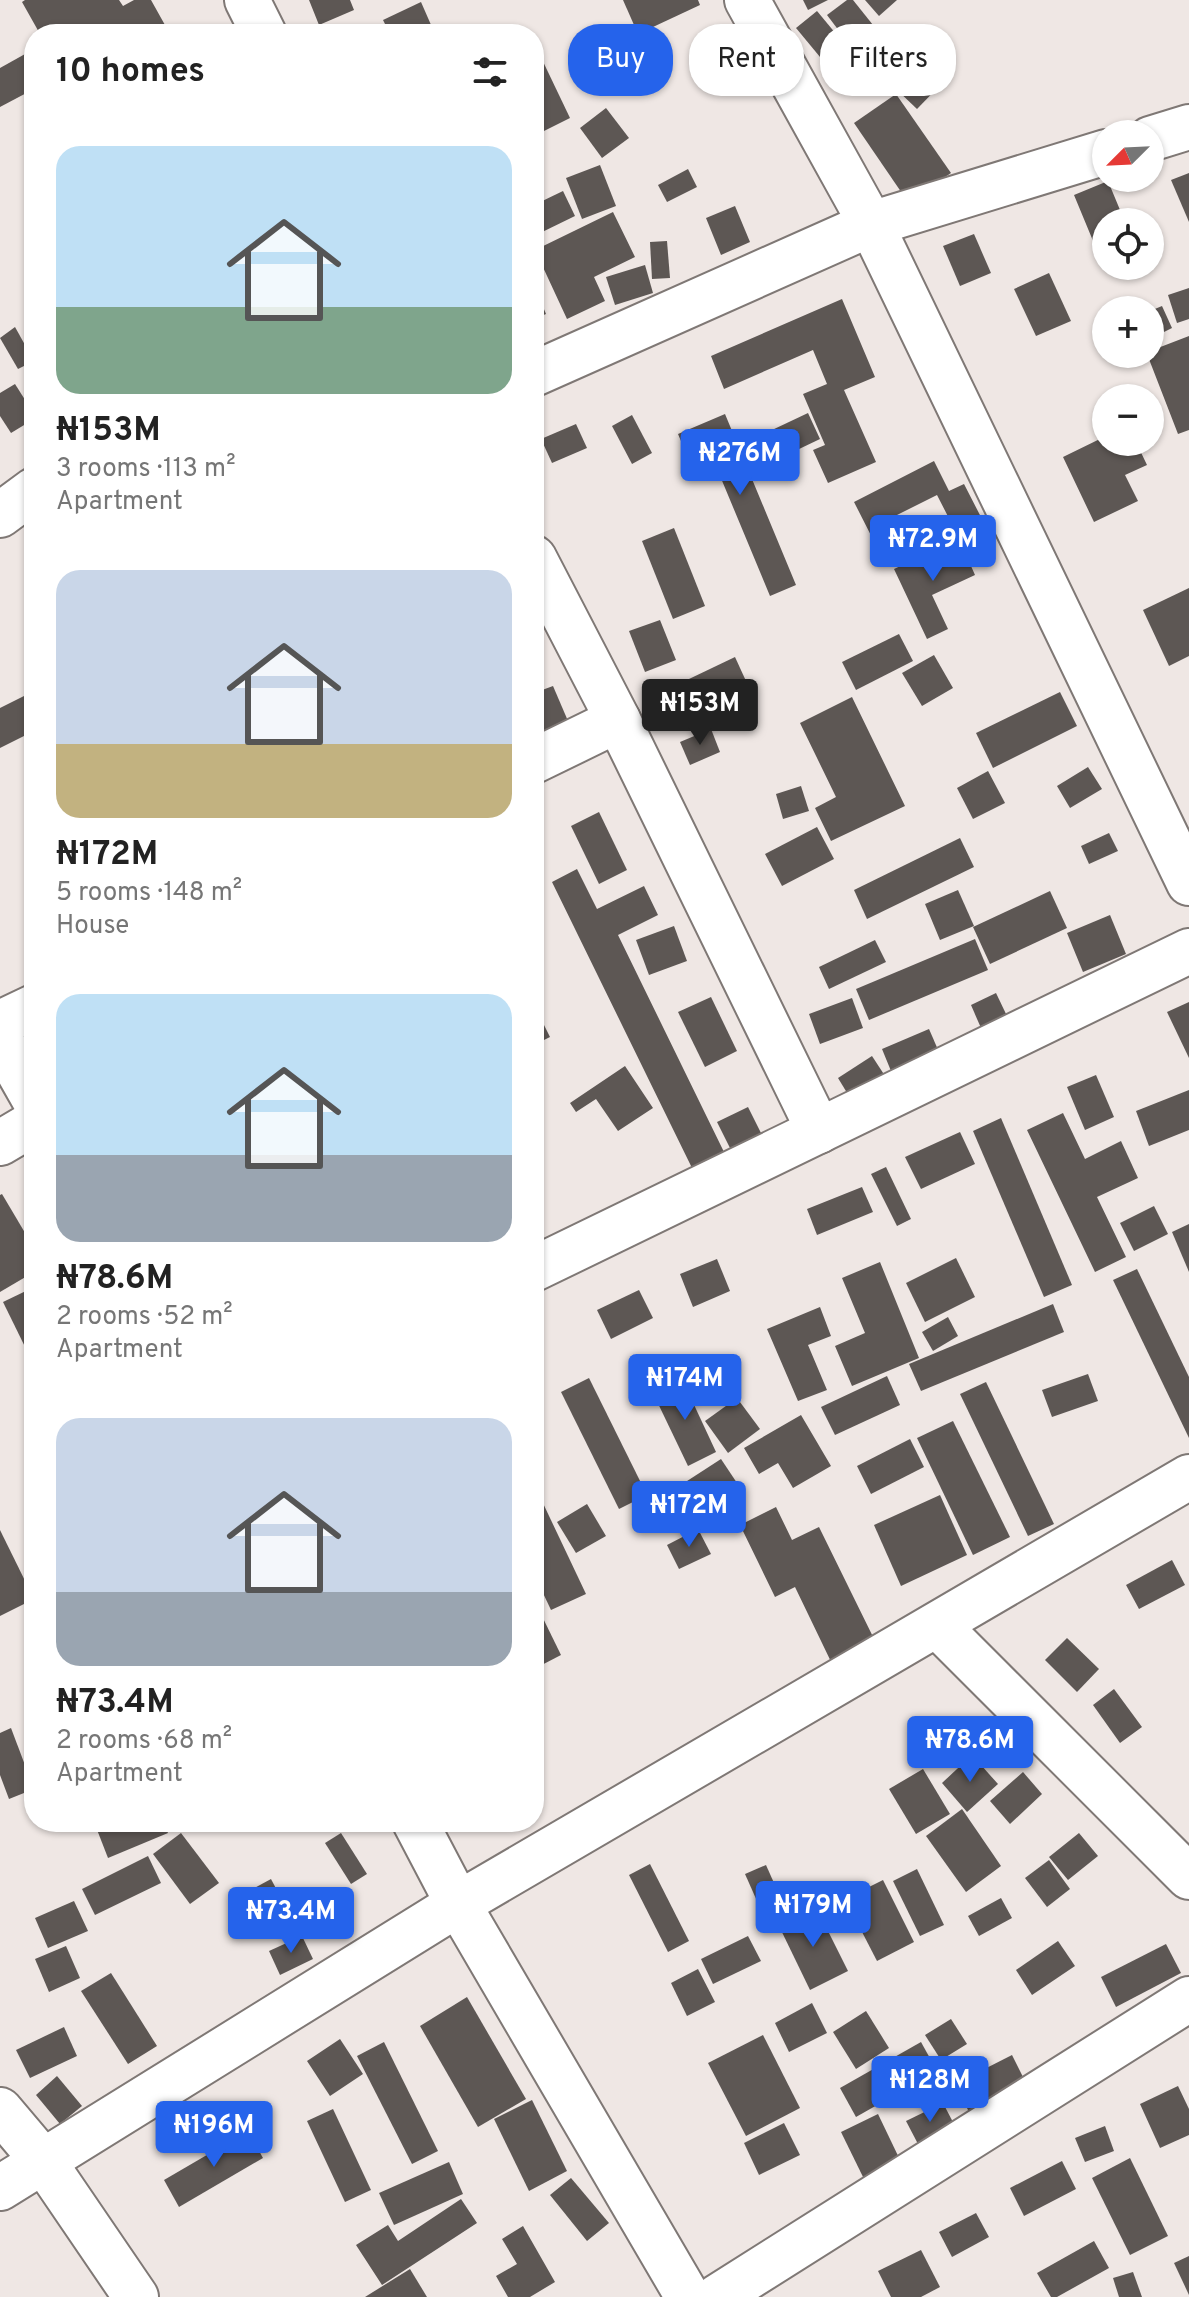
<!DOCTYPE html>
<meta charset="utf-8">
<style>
body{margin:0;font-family:Overpass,sans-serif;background:#f2f2f2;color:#222;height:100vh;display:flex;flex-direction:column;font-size:30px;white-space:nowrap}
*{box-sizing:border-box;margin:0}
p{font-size:26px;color:#767676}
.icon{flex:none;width:44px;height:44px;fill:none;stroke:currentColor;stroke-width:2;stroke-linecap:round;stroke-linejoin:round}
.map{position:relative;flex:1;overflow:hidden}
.details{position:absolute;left:24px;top:24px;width:520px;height:1808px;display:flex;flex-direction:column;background:#fff;border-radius:32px;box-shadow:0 2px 6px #0004}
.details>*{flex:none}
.hud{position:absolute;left:568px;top:24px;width:500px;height:72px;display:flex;gap:16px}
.needle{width:52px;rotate:246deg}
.buttons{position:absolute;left:1092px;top:120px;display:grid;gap:16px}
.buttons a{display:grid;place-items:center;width:72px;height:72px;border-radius:50%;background:#fff;box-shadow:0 2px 6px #0004;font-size:40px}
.price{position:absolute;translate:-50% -68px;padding:0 18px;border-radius:8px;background:#2563eb;color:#fff;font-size:26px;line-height:52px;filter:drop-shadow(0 2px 4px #0008)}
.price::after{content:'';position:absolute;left:50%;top:48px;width:24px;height:18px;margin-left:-12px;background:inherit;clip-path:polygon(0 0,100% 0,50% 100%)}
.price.selected{background:#222;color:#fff}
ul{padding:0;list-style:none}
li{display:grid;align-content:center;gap:16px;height:424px;padding:0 32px}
li span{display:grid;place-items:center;height:248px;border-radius:24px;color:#555}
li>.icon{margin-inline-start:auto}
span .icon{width:144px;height:144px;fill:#fffc;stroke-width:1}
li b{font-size:34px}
h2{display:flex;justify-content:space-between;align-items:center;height:96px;padding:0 32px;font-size:34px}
.chip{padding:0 28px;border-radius:32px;background:#fff;box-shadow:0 2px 6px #0004;font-size:28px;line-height:72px}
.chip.selected{background:#2563eb;color:#fff}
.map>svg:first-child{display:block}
.building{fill:#5d5754}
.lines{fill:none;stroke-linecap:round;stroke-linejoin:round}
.minor-casing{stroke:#7f7875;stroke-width:48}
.minor{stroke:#fff;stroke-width:44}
</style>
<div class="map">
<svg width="1189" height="2297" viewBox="0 0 1189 2297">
<rect width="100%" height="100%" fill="#efe7e4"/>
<g class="building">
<polygon points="25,0 119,0 123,6 134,0 151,0 170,34 40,34 22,2"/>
<polygon points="309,0 350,0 354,10 319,25"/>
<polygon points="623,0 698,0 700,5 638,34"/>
<polygon points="803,0 828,0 808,10"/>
<polygon points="847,0 853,0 873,25 849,44 827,15"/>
<polygon points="865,0 897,0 879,16"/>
<polygon points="421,2 435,34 390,34 383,20"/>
<polygon points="817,11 846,46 825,63 796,28"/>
<polygon points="907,31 952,73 917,109 873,67"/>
<polygon points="34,49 34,89 0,107 0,68"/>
<polygon points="537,49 570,118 534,136 534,50"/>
<polygon points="896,94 951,173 908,202 854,123"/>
<polygon points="606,108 629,138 602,158 580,128"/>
<polygon points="600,165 616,206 582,219 566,178"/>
<polygon points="688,169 697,187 667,202 658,185"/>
<polygon points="1189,173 1189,222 1171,180"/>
<polygon points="1108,181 1125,222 1106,222 1106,264 1103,265 1074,195"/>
<polygon points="563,191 575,216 534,236 534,205"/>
<polygon points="735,206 750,242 721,255 706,218"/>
<polygon points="613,212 635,257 594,277 605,301 567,319 535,250"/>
<polygon points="974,234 991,273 960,286 943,246"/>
<polygon points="667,241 670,278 652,279 650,242"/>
<polygon points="645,265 653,293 615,305 606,277"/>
<polygon points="1049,273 1071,321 1036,336 1014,289"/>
<polygon points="1189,288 1189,319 1177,323 1168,295"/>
<polygon points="536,290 546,314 534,319 534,291"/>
<polygon points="842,299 875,377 844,390 876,462 828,483 813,450 825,445 803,394 827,384 813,350 724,389 711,356"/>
<polygon points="1162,306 1172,328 1150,339 1150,311"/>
<polygon points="15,327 34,361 18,369 0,338"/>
<polygon points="1106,332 1106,351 1099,336"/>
<polygon points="1189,336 1189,430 1178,434 1147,354 1150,354 1150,351"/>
<polygon points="15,384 34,414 34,419 11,433 0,416 0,393"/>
<polygon points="808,413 820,439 753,471 740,445"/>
<polygon points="725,414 796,585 770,596 713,459 692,467 678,434"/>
<polygon points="632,415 652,453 632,464 612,426"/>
<polygon points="576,424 587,448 552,463 541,439"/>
<polygon points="1106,436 1106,442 1136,442 1147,465 1125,475 1138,501 1094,522 1063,457"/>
<polygon points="934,461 949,491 964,484 983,521 957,534 937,495 897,515 912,546 884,561 854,502"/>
<polygon points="674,528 705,606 673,619 642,541"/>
<polygon points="959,539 975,575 932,595 948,629 927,639 894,569"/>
<polygon points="1189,588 1189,656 1169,666 1143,610"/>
<polygon points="660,620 676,660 645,672 629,631"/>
<polygon points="899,634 913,661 856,690 842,662"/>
<polygon points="934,655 953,688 922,706 902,673"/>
<polygon points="735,657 751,692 705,713 689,679"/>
<polygon points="553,686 568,721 535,735 534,693"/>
<polygon points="34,691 34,731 0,748 0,708"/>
<polygon points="1060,692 1077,726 993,768 976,733"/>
<polygon points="852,697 905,806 831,841 815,808 836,797 800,723"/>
<polygon points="711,729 720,752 690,765 680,742"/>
<polygon points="1088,767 1102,789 1070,808 1057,786"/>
<polygon points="988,771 1005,803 973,819 957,788"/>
<polygon points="801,786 809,811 783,819 776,794"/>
<polygon points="599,812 627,870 599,884 571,826"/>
<polygon points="817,827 834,859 782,886 765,854"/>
<polygon points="1109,833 1118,851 1089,864 1081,846"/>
<polygon points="960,838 974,867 867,919 854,890"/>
<polygon points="577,869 597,909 644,886 658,915 618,935 724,1152 692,1168 552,882"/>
<polygon points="958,890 974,926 940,940 925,904"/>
<polygon points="1050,891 1067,928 990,964 973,927"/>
<polygon points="1110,915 1126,954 1083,972 1067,933"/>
<polygon points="674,926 687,961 649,975 636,940"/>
<polygon points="975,939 988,970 869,1020 856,989"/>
<polygon points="875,940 886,962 829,989 819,967"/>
<polygon points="996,993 1007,1016 981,1028 971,1005"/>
<polygon points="711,997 737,1051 705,1067 678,1012"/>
<polygon points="852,998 863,1028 820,1044 809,1014"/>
<polygon points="1189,1002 1189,1058 1167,1012"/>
<polygon points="534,1005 550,1037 534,1045"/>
<polygon points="929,1029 939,1052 891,1071 882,1049"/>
<polygon points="872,1056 887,1079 852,1101 838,1078"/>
<polygon points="625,1066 653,1108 618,1131 596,1099 576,1112 570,1103"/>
<polygon points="1096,1075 1114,1117 1085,1130 1067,1087"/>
<polygon points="1189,1090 1189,1130 1149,1146 1136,1111"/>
<polygon points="748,1107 762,1135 731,1150 717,1122"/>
<polygon points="1063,1113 1085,1159 1121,1141 1138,1178 1097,1197 1126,1257 1095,1272 1027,1130"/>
<polygon points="1001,1118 1072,1285 1044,1297 973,1131"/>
<polygon points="960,1132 975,1164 921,1189 905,1157"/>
<polygon points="886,1167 911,1219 897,1226 871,1174"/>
<polygon points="862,1187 873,1212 817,1235 807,1209"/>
<polygon points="2,1194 34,1248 34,1272 0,1292 0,1195"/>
<polygon points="1154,1206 1168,1234 1134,1251 1120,1223"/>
<polygon points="1189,1224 1189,1272 1172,1232"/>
<polygon points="956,1258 975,1297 925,1322 906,1283"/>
<polygon points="717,1259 730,1291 693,1307 680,1274"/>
<polygon points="880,1262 919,1358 852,1386 835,1346 865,1333 842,1278"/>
<polygon points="1137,1269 1189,1377 1189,1438 1113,1280"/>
<polygon points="30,1289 34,1297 34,1355 30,1357 3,1302"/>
<polygon points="639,1290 653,1318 611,1339 597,1310"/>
<polygon points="1053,1304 1064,1332 921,1391 909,1364"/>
<polygon points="820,1307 831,1336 808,1345 827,1390 798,1401 767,1329"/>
<polygon points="948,1317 958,1336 933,1351 922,1332"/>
<polygon points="1088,1374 1098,1401 1052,1417 1042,1390"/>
<polygon points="887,1376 900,1405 835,1435 821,1407"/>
<polygon points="589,1378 647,1495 619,1509 561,1392"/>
<polygon points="682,1379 716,1452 688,1466 653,1393"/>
<polygon points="986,1382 1054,1524 1028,1536 960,1394"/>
<polygon points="737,1398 760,1429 728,1453 705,1421"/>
<polygon points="801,1415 831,1466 793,1488 778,1463 759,1474 744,1448"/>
<polygon points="953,1421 1010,1537 973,1555 917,1438"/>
<polygon points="910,1439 924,1467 871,1494 857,1466"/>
<polygon points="721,1459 741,1489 704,1514 684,1483"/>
<polygon points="676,1490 688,1511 668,1522 656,1500"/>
<polygon points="940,1495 967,1555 901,1586 874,1525"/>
<polygon points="541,1499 586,1594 551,1610 534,1574 534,1502"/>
<polygon points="587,1504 606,1536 576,1553 557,1522"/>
<polygon points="776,1507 792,1540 819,1527 879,1649 835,1670 795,1587 775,1597 740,1525"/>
<polygon points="698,1529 711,1554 679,1569 667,1545"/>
<polygon points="0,1530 34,1599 0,1616"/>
<polygon points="1172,1560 1185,1585 1139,1609 1126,1585"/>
<polygon points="538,1608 561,1655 534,1669 534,1610"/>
<polygon points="1067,1638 1099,1669 1077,1692 1045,1660"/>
<polygon points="1114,1689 1142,1727 1120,1743 1093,1705"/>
<polygon points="534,1693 542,1709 534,1713"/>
<polygon points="11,1728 34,1789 9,1799 0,1775 0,1733"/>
<polygon points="972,1755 998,1784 967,1812 942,1783"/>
<polygon points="923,1769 950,1814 916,1834 889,1789"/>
<polygon points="1023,1772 1042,1794 1010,1824 990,1801"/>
<polygon points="962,1809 1001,1866 966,1892 926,1836"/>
<polygon points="94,1822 163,1822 168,1833 108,1858"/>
<polygon points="233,1822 254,1822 238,1831"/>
<polygon points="181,1833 219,1883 190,1904 153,1854"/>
<polygon points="341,1833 367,1874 351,1884 325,1843"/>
<polygon points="1079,1833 1098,1856 1068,1880 1049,1857"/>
<polygon points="148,1856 161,1883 95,1915 82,1889"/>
<polygon points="1049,1860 1070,1889 1047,1907 1025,1878"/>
<polygon points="650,1864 689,1941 668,1952 629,1875"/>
<polygon points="766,1865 786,1910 765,1919 745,1874"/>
<polygon points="917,1869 944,1925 920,1936 893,1881"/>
<polygon points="271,1879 291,1917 265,1930 245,1893"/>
<polygon points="883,1880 914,1942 877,1961 845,1899"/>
<polygon points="1001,1898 1012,1918 979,1936 968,1916"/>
<polygon points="74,1901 88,1931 48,1948 35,1918"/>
<polygon points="816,1907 848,1971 810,1990 779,1926"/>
<polygon points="302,1936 313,1959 280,1975 269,1951"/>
<polygon points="748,1936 761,1961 713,1984 701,1959"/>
<polygon points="1058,1941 1075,1966 1032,1995 1016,1970"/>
<polygon points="1166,1944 1181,1973 1116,2007 1101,1977"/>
<polygon points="66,1946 80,1978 49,1992 35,1959"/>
<polygon points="698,1969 715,2002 687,2016 671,1983"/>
<polygon points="111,1973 157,2046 128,2064 81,1991"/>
<polygon points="467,1997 526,2099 478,2127 420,2026"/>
<polygon points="812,2003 827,2033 789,2052 775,2023"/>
<polygon points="866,2011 889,2048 856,2069 833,2032"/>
<polygon points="951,2019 967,2044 941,2060 925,2035"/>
<polygon points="64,2027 77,2056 30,2078 16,2050"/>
<polygon points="763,2035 800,2108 746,2136 708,2063"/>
<polygon points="340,2039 363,2074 330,2096 307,2061"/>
<polygon points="384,2042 438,2151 412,2164 357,2056"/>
<polygon points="921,2042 937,2071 856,2117 840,2088"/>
<polygon points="1012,2055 1026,2083 969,2112 955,2084"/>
<polygon points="57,2076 82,2106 60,2124 36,2095"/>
<polygon points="1178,2086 1189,2109 1189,2135 1160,2148 1140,2104"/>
<polygon points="532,2100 567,2171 529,2191 494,2119"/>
<polygon points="943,2103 955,2126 918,2144 906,2121"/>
<polygon points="333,2109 371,2190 345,2202 307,2121"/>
<polygon points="878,2114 901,2162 864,2179 841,2132"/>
<polygon points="784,2123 800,2155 759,2175 744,2143"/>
<polygon points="1105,2126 1114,2151 1085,2162 1075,2138"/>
<polygon points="248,2131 263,2158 179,2207 164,2180"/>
<polygon points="1130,2158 1168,2236 1130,2255 1092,2178"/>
<polygon points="1062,2161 1076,2189 1024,2216 1010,2188"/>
<polygon points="449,2162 463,2194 394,2225 379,2193"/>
<polygon points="571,2178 609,2223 587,2241 550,2195"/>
<polygon points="461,2199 477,2223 382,2285 356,2245 388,2225 398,2241"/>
<polygon points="976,2213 989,2237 952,2257 939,2232"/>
<polygon points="523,2226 555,2282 530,2297 508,2297 496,2276 517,2264 502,2239"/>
<polygon points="1094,2241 1109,2268 1057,2297 1051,2297 1037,2273"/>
<polygon points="921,2250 940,2287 921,2297 891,2297 878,2271"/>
<polygon points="1189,2256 1189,2295 1174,2263"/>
<polygon points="410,2269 427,2297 365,2297"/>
<polygon points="1133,2272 1142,2297 1119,2297 1113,2278"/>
</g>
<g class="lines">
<g class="minor-casing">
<g id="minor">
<polyline points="247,0 264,34"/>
<polyline points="747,0 871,224 1189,883"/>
<polyline points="1150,139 1189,127"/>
<polyline points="534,374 871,224 1106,152"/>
<polyline points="0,515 34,490"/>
<polyline points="534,558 618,720 819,1131"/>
<polyline points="534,761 618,720"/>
<polyline points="0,1023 34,1007"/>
<polyline points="0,1039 34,1099"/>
<polyline points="0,1143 34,1123"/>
<polyline points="534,1269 1189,951"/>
<polyline points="937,1625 1189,1877"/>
<polyline points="415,1822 458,1904 688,2297"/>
<polyline points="0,2110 44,2162 136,2297"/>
<polyline points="0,2188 458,1904 1189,1477"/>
<polyline points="717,2297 1189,1999"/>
</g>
</g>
<use href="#minor" class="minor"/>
</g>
</svg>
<div class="buttons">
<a><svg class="needle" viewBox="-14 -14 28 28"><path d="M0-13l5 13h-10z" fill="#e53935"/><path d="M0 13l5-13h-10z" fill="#767676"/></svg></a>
<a><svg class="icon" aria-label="locate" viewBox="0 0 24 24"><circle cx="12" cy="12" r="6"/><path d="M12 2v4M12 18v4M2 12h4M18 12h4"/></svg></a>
<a>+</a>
<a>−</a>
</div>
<b class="price" style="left:740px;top:497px">₦276M</b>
<b class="price" style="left:933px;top:583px">₦72.9M</b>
<b class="price selected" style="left:700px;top:747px">₦153M</b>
<b class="price" style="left:685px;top:1422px">₦174M</b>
<b class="price" style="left:689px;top:1549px">₦172M</b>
<b class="price" style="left:970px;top:1784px">₦78.6M</b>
<b class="price" style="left:813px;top:1949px">₦179M</b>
<b class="price" style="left:291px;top:1955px">₦73.4M</b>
<b class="price" style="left:930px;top:2124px">₦128M</b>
<b class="price" style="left:214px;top:2169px">₦196M</b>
<div class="hud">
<a class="chip selected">Buy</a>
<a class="chip">Rent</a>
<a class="chip">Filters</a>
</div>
<section class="details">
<h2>10 homes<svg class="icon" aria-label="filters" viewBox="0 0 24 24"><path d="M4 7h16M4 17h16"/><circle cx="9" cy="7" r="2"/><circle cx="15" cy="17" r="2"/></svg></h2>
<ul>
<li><span style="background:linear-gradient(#bfe0f5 65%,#7fa58c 0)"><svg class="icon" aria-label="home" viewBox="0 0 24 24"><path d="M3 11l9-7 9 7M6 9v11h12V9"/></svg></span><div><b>₦153M</b><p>3 rooms · 113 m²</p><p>Apartment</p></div></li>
<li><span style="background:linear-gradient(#c9d6e8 70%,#c2b280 0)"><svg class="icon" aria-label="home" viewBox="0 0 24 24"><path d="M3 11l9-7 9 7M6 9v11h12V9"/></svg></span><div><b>₦172M</b><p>5 rooms · 148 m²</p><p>House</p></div></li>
<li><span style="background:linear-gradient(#bfe0f5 65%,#9aa5b1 0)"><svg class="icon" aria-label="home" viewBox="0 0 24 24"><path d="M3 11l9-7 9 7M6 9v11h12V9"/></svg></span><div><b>₦78.6M</b><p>2 rooms · 52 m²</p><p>Apartment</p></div></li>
<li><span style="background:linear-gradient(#c9d6e8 70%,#9aa5b1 0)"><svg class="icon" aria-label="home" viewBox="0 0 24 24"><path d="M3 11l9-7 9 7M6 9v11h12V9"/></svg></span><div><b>₦73.4M</b><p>2 rooms · 68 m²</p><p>Apartment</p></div></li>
</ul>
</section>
</div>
